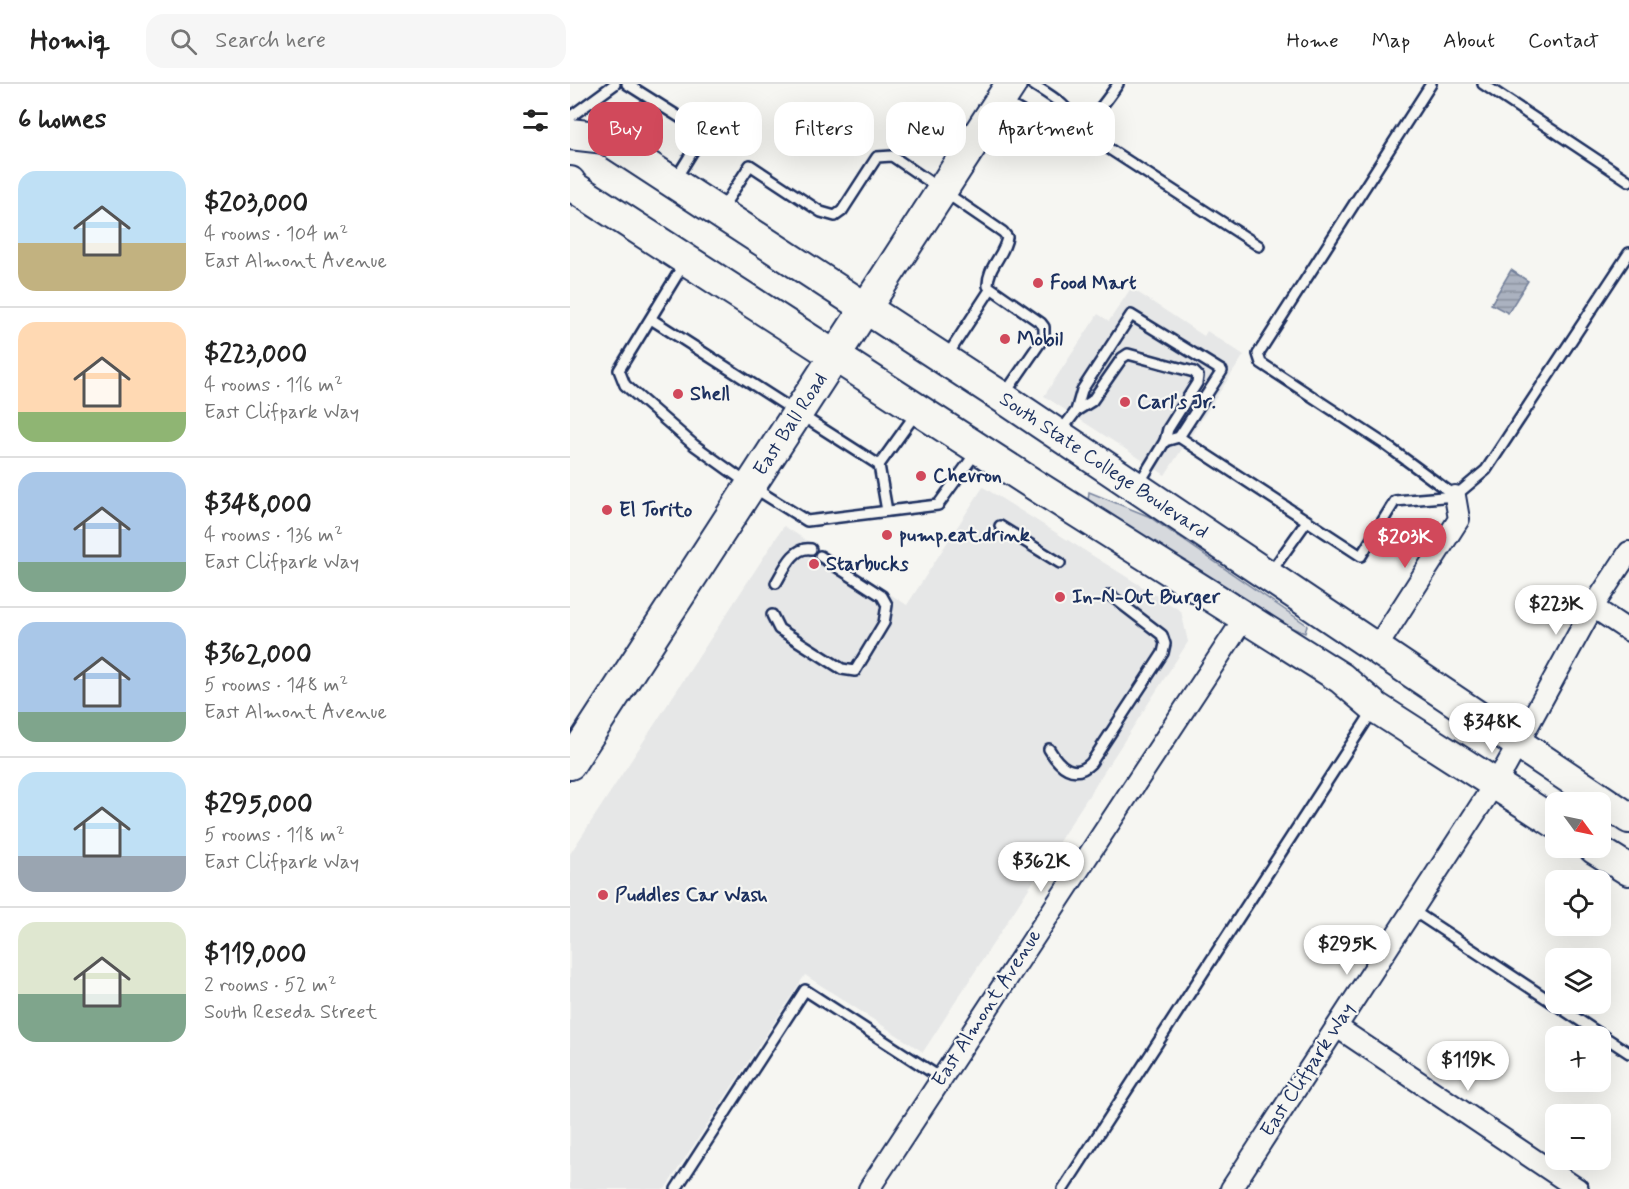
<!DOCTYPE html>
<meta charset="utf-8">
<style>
body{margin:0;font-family:Mynerve,sans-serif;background:#f6f6f6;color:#222;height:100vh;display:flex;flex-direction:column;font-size:22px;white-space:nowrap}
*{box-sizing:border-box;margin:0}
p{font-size:20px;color:#767676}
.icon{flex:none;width:33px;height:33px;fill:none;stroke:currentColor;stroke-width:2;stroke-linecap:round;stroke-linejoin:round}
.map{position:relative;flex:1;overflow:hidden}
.sheet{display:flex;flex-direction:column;background:#fff;width:570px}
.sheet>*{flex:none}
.banner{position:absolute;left:18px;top:18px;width:570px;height:54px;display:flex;gap:12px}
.needle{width:39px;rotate:123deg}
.tools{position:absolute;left:975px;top:708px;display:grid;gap:12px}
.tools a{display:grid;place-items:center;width:66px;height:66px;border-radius:12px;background:#fff;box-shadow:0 6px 24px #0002;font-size:30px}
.price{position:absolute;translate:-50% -51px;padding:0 14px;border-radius:21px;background:#fff;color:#222;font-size:20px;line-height:39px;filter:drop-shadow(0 2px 3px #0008)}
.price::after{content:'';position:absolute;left:50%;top:36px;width:18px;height:14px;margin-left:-9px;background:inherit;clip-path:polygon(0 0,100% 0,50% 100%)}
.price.current{background:#d1495b;color:#fff}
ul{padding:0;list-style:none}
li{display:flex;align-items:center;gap:18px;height:150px;padding:0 18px}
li+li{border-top:2px solid #e0e0e0}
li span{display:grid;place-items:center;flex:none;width:168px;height:120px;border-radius:18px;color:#555}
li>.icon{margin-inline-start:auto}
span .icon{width:72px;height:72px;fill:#fffc;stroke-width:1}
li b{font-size:26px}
h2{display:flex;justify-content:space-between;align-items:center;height:72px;padding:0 18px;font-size:26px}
.tag{padding:0 21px;border-radius:18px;background:#fff;box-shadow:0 6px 24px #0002;font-size:21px;line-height:54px}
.tag.current{background:#d1495b;color:#fff}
header{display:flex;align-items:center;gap:36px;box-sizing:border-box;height:84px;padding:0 30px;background:#fff;border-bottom:2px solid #e0e0e0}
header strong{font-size:28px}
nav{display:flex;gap:33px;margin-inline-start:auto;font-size:21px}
.search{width:420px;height:54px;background:#f6f6f6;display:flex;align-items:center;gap:15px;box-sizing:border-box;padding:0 21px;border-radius:18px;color:#767676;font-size:22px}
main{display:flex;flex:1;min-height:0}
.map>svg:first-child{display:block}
.built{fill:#e6e7e7}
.garden{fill:#d6d9dd;stroke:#78849e;stroke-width:1.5}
.water{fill:url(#water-rules);stroke:#717e99;stroke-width:1.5}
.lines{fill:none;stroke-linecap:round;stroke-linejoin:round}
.service-casing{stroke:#1b2f5e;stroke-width:14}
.minor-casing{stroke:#1b2f5e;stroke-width:24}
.primary-casing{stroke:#1b2f5e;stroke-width:34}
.service{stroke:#f6f6f2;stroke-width:9}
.minor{stroke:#f6f6f2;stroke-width:20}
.primary{stroke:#f6f6f2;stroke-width:30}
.poi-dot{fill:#d1495b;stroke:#f6f6f2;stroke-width:2}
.labels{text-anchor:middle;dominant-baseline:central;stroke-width:4.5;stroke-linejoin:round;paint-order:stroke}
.poi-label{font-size:20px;font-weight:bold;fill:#1b2f5e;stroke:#f6f6f2;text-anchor:start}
.street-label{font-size:20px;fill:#1b2f5e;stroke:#f6f6f2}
</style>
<header>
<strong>Homiq</strong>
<div class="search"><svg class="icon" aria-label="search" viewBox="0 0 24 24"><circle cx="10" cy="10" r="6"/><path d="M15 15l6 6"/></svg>Search here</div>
<nav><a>Home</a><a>Map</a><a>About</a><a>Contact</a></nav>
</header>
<main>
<section class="sheet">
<h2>6 homes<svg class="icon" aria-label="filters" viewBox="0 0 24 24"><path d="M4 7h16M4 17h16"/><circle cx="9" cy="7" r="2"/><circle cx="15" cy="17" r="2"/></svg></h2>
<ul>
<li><span style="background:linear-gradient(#bfe0f5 60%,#c2b280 0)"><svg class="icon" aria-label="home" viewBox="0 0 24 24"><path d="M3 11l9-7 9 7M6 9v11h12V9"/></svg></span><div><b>$203,000</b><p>4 rooms · 104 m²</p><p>East Almont Avenue</p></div></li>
<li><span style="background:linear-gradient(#ffd9b3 75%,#8fb573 0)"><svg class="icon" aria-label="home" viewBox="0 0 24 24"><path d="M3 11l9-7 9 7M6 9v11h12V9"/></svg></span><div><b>$223,000</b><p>4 rooms · 116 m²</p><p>East Clifpark Way</p></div></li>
<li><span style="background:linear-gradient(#a9c7e8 75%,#7fa58c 0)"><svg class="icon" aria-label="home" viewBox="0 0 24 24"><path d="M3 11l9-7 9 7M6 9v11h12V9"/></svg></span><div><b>$348,000</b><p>4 rooms · 136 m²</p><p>East Clifpark Way</p></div></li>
<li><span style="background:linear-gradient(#a9c7e8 75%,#7fa58c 0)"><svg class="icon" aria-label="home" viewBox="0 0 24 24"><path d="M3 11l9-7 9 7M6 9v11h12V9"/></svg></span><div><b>$362,000</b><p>5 rooms · 148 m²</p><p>East Almont Avenue</p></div></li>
<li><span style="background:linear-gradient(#bfe0f5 70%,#9aa5b1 0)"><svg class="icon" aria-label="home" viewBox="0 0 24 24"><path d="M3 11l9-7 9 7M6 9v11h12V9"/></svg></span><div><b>$295,000</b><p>5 rooms · 118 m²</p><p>East Clifpark Way</p></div></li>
<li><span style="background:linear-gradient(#dfe7d0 60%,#7fa58c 0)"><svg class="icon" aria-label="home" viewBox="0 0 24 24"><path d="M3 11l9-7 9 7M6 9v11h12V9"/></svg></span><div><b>$119,000</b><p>2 rooms · 52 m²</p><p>South Reseda Street</p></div></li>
</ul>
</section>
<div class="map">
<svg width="1059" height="1105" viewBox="0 0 1059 1105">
<defs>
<pattern id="water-rules" width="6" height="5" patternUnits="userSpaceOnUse" patternTransform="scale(1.5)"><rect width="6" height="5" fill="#abb2c0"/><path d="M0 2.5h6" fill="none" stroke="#8a919f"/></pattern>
</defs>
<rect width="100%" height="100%" fill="#f6f6f2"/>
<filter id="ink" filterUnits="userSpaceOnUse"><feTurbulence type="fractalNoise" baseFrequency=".0167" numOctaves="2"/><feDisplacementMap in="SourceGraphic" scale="12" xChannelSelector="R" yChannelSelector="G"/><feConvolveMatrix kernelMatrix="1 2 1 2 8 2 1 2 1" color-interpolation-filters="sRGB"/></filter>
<g filter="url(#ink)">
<g class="built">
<polygon points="561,204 634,252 637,247 674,271 595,391 474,312 528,230 539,237"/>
<polygon points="413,403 611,527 618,558 353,968 235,891 95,1105 0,1105 0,770 214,442 337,521"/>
</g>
<polygon class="garden" points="519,408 578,432 737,541 735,549 717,542 518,417"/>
<polygon class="water" points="941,186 958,197 938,229 921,220"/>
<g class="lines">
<g class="service-casing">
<g id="service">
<polyline points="57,0 122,41 129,49 129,57 105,96"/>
<path d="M462 0C483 13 500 22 510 46L689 162"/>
<polyline points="861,0 688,270 691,279 813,359 885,412"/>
<polyline points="913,0 1059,97"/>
<path d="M435 18C497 54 504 64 548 0"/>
<polyline points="0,33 45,0"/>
<path d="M151 126 180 81 251 128 265 132 272 127 307 73 322 72 433 148 437 153C435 171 417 183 418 202L471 239 474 243V253L434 311"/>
<polyline points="115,178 49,286 55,301 124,361 181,402 237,437 368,421 407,367"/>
<polyline points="81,235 309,381 347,328"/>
<polyline points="377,272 420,206"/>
<polyline points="506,327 522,317 552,274 558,270 624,288 628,292 627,299 598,345 595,357"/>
<polyline points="491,347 506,327 512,306 561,231 652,287 609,353 595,357 568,401"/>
<polyline points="609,353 791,472 825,417 885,412 916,386 1059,169"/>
<polyline points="309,381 317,427"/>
<polyline points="430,442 490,479"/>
<polyline points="700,489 737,437"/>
<path d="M206 499C214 486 223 462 241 465"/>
<polyline points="202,531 209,545 272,585 285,587 314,539 317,521 312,512 250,472"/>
<path d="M479 665C489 682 504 696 521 679L593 569 595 560 592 551 540 511"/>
<polyline points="842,826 1059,969"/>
<polyline points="106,1105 235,906 371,994"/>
<polyline points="493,1105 802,628"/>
</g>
</g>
<g class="minor-casing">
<g id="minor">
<polyline points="1023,523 1059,547"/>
<polyline points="807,563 889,435 885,412"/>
<polyline points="767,943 1008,1105"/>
<polyline points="299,1105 675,533"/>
<polyline points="661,1105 936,682 1023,523 1059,468"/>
</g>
</g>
<g class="primary-casing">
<g id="primary">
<path id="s1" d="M0 50 35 54 432 313 1059 734"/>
<polyline points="0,98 2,102 460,398 771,594 805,623 986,739"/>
<path id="s2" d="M0 680 441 0"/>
<polyline points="1024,764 1059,786"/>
</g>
</g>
<use href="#service" class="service"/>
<use href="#minor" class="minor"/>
<use href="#primary" class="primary"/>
</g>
</g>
<g class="poi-dot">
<circle cx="468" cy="199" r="6"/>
<circle cx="435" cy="255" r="6"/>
<circle cx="108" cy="310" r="6"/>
<circle cx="555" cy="318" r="6"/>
<circle cx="351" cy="392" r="6"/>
<circle cx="37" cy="426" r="6"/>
<circle cx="317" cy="451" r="6"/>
<circle cx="244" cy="480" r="6"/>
<circle cx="490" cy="513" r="6"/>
<circle cx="33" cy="811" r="6"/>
</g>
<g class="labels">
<g class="poi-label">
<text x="480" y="199">Food Mart</text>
<text x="447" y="255">Mobil</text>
<text x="120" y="310">Shell</text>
<text x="567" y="318">Carl's Jr.</text>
<text x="363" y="392">Chevron</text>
<text x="49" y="426">El Torito</text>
<text x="329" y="451">pump.eat.drink</text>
<text x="256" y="480">Starbucks</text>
<text x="502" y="513">In-N-Out Burger</text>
<text x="45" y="811">Puddles Car Wash</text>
</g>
<g class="street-label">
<text stroke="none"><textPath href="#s2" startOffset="405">East Ball Road</textPath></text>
<text stroke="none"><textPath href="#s1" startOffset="632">South State College Boulevard</textPath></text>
<text transform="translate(417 924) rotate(-57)">East Almont Avenue</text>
<text transform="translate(738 986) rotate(-57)">East Clifpark Way</text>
</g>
</g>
</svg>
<div class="tools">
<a><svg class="needle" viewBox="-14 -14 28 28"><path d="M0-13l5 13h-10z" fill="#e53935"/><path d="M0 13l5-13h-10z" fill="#767676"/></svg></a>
<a><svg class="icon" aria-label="locate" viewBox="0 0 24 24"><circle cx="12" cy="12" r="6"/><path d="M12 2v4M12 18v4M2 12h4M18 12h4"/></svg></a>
<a><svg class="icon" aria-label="layers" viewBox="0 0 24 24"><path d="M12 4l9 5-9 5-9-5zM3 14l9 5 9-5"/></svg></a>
<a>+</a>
<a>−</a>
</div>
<b class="price current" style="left:835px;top:485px">$203K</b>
<b class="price" style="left:986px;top:552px">$223K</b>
<b class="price" style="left:922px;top:670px">$348K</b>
<b class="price" style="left:471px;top:809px">$362K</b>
<b class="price" style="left:777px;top:892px">$295K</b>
<b class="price" style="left:898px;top:1008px">$119K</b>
<div class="banner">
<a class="tag current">Buy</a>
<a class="tag">Rent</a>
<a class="tag">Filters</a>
<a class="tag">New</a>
<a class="tag">Apartment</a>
</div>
</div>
</main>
